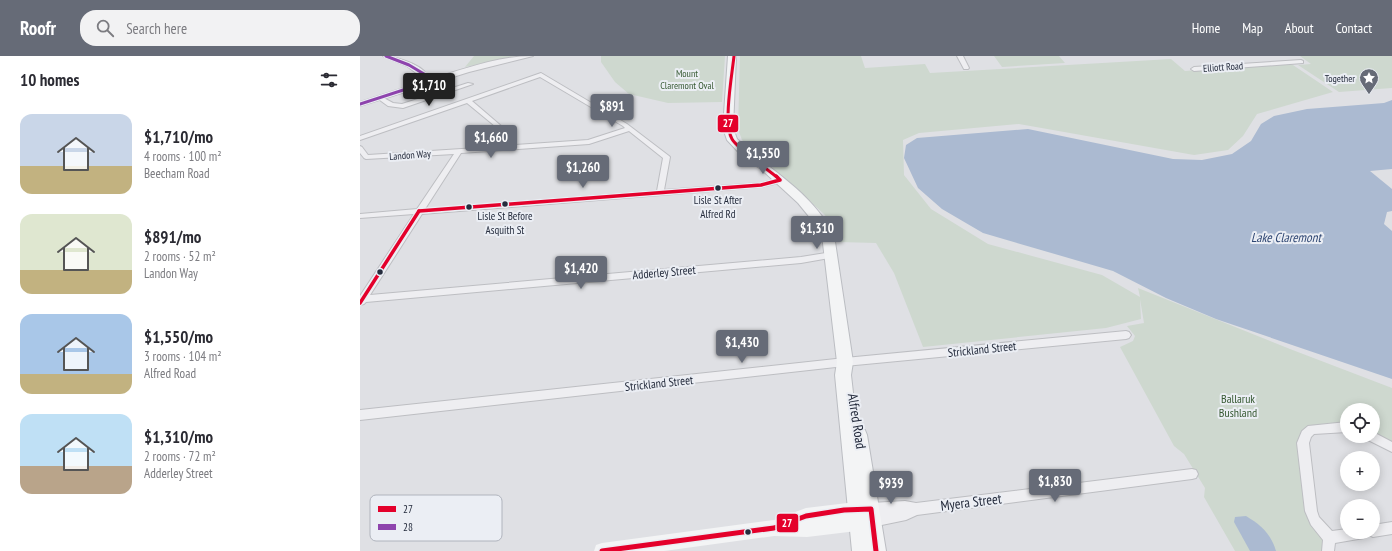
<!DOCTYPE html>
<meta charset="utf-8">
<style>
body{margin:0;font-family:"PT Sans Narrow",sans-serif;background:#f2f2f3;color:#2b2b33;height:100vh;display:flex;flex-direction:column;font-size:15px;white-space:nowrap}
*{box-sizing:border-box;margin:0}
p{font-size:13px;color:#7c7c81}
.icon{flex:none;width:22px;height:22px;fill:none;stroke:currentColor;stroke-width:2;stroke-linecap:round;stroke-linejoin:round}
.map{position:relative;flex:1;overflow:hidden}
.details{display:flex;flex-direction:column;background:#fff;width:360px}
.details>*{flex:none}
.buttons{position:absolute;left:980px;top:347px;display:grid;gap:8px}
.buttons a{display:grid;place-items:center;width:40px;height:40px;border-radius:50%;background:#fff;box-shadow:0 2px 10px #0003;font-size:20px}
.price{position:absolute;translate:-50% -34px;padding:0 9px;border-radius:4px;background:#666b77;color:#fff;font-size:13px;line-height:26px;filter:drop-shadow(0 1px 2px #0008)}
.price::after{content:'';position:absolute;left:50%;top:24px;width:12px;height:9px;margin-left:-6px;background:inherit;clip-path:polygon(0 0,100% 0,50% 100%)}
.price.current{background:#222;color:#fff}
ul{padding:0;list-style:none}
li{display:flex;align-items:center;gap:12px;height:100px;padding:0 20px}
li span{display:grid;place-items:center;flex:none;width:112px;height:80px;border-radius:12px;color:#555}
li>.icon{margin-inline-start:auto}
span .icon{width:48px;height:48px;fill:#fffc;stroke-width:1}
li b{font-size:17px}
h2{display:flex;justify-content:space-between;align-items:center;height:48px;padding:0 20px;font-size:17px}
header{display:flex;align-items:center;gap:24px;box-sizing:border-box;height:56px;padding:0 20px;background:#666b77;color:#fff}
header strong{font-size:19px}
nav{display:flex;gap:22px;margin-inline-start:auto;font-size:14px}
.search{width:280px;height:36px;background:#f2f2f3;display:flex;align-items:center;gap:10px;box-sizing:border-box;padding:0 14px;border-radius:16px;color:#7c7c81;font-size:15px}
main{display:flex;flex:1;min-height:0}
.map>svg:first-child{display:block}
.green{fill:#ced8cf}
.water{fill:#abbad1}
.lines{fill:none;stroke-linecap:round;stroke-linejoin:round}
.minor-casing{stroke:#bdbec2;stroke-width:2}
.tertiary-casing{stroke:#bdbec2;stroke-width:2}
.primary-casing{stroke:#bbbdc2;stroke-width:2}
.minor{fill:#eeeef1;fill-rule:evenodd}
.tertiary{fill:#eeeef1;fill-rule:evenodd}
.secondary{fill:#f3f4f5;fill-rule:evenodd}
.primary{fill:#f3f4f5;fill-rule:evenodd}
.bus-1-far2-casing{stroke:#ebeef4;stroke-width:5}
.bus-1-far1-casing{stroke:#ebeef4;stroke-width:6}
.bus-1-casing{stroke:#ebeef4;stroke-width:8}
.bus-2-casing{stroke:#ebeef4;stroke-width:5}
.bus-1-far2{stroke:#e4002b;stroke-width:3}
.bus-1-far1{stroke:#e4002b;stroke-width:3.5}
.bus-1{stroke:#e4002b;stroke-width:5}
.bus-2{stroke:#8e44ad;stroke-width:3}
.bus-dot{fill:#252c3d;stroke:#ebeef4;stroke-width:1.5}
.labels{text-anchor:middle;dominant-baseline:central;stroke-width:4;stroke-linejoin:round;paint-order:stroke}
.far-street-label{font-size:10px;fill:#252c3d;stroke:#ebeef4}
.far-park-label{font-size:10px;fill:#365932;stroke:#ebeef4}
.far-poi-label{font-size:10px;fill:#252c3d;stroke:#ebeef4;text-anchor:end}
.bus-label{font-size:11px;fill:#252c3d;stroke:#ebeef4}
.street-label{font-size:12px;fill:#252c3d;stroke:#ebeef4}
.park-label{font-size:12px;fill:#365932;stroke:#ebeef4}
.water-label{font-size:13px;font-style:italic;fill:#2e4672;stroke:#ebeef4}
.near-street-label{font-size:14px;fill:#252c3d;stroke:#ebeef4}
.key{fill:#ebeef4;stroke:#b0b4bd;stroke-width:1}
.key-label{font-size:11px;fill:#252c3d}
.line-badge{stroke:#ebeef4;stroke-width:1.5}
.badge-label{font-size:11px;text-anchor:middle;font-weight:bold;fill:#fff}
</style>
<header>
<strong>Roofr</strong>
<div class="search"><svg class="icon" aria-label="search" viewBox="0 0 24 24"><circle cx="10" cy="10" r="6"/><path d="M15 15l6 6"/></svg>Search here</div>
<nav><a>Home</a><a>Map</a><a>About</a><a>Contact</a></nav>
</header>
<main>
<section class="details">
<h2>10 homes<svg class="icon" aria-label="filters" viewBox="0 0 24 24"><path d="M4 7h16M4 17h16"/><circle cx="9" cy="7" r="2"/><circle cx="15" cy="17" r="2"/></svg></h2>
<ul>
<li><span style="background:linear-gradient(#c9d6e8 65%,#c2b280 0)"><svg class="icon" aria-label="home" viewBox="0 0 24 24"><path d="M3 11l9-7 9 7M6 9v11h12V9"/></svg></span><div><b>$1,710/mo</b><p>4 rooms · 100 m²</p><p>Beecham Road</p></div></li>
<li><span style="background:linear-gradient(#dfe7d0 70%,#c2b280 0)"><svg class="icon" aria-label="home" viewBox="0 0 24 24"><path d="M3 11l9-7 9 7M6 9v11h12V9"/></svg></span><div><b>$891/mo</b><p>2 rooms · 52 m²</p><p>Landon Way</p></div></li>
<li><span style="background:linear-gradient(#a9c7e8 75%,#c2b280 0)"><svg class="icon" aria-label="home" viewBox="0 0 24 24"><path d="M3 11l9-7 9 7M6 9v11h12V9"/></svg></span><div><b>$1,550/mo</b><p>3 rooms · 104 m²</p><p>Alfred Road</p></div></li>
<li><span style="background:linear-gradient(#bfe0f5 65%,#b9a48a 0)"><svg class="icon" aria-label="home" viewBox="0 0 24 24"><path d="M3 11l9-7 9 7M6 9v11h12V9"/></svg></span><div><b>$1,310/mo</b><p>2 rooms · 72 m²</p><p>Adderley Street</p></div></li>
</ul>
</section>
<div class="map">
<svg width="1032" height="495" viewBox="0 0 1032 495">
<rect width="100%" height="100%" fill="#dfe0e4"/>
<g class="green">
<polygon points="114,0 155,0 105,11"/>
<polygon points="241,0 365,0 362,46 308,47 269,38 255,26 241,6"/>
<polygon points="380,0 501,0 505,12 565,8 570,17 811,3 825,15 930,7 973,36 897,58 883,80 868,94 834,99 659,68 559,77 543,84 544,119 571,153 628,188 742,219 780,241 778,232 930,293 1032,332 1032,391 1013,380 1013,354 987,354 987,371 946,378 952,458 966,478 962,484 962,495 875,495 844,441 845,432 824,398 814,390 760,291 773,285 775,280 767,270 784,267 780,243 781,263 746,272 563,291 534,217 516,187 478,186 465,159 382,84 378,73"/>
<polygon points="634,0 699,0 705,7 642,11"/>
<polygon points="940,0 1032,0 1032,32 979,36 938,9 951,8"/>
</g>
<g class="water">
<polygon points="1032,44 1032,113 1010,115 1032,133 1032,155 1027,156 1024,168 1032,175 1032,323 856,263 806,242 753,215 623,177 582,153 558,132 544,102 546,89 557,82 668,73 813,103 842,104 872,98 891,85 901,68 914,60 947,53 1024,47"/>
<path d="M886 460C901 469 911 478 916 495H890L874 466 875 461Z"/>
</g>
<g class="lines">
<g class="minor-casing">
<g id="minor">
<polygon points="597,0 603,0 609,12 608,13 604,13"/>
<polygon points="941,4 943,5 943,7 834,15 831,13 834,11"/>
<path d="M181 17 267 68 309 100 310 101 304 134 401 127 420 122 424 124 423 126 401 131 62 158 10 239 441 201 472 196 475 197 476 199 475 201 441 207 6 246 4 248 0 249V240L54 158 0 162V158L57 153 94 98 6 103 4 102 0 97V90L2 91 8 99 133 91 141 75 107 47 0 84V80ZM180 21 263 70 265 72 228 84 140 90 147 75 112 45ZM269 75 303 102 297 135 65 153 101 97 229 88Z"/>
<polygon points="108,27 113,28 43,52 28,50 17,42 20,40 33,47 42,48"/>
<polygon points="766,275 769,276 771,279 769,282 766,283 485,310 0,364 0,354 485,302"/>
<polygon points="987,366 987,376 954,378 951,381 949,387 957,455 959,461 972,475 987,473 987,476 1013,476 1013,469 1032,466 1032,478 1013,481 1009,479 1004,482 975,487 974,495 962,495 963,484 951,469 945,455 937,387 942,375 948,370"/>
<polygon points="1013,376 1032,386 1032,396 1006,383 1005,380 1013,380"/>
<polygon points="832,413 836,414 838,418 836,422 832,423 557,459 546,464 512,471 508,469 506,465 508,461 513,459 507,457 505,453 507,449 511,447 545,445 556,447"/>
</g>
</g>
<g class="tertiary-casing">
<path id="tertiary" d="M23 0C33 0 61 8 66 18 67 20 67 22 68 24 101 14 138 0 173 0L109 16 0 50V46L62 26 60 20 47 10Z"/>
</g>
<g class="primary-casing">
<path id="primary" d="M368 0H376L373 72 377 83C412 117 449 133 474 179L493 306 491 319 497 372 505 374 507 379 526 495H492L475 319 477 306 462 179 456 169 438 147 401 113 384 102 367 84 363 72Z"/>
</g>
<use href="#minor" class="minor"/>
<use href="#tertiary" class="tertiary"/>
<polygon class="secondary" points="504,445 510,447 512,453 508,459 511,460 513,466 511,472 505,474 447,481 414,480 304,495 234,495 236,489 242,487 414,464 446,452"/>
<use href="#primary" class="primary"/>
<g class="bus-1-far2-casing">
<path id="bus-1-far2" d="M374 0C372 19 363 68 372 83 376 91 408 114 417 121"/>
</g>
<g class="bus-1-far1-casing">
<g id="bus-1-far1">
<polyline points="59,155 401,129 420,124 416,120"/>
<polyline points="0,247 59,155"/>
</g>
</g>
<g class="bus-1-casing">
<polyline id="bus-1" points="242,495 414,472 446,460 484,454 511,453 516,495"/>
</g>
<g class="bus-2-casing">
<g id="bus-2">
<polyline points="26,0 49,9 74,24"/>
<polyline points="0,48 74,24"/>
</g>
</g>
<use href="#bus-1-far2" class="bus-1-far2"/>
<use href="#bus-1-far1" class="bus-1-far1"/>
<use href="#bus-1" class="bus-1"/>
<use href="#bus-2" class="bus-2"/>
</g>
<defs>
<g id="sight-pin" transform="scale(1)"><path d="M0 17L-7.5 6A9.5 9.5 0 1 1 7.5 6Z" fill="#666b77" stroke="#ebeef4"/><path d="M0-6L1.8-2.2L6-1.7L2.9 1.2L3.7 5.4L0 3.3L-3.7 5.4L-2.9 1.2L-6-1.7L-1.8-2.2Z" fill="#fff"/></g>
</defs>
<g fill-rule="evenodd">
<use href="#sight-pin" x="1009" y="22"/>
</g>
<g class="bus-dot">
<circle cx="358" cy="132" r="3.5"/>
<circle cx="145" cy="148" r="3.5"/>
<circle cx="109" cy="151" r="3.5"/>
<circle cx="20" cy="216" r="3.5"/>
<circle cx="388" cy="476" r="3.5"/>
</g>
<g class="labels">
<g class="far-street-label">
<text transform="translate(863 11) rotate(-4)">Elliott Road</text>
<text transform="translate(50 99) rotate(-4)">Landon Way</text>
</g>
<g class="far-park-label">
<text x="327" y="17">Mount<tspan x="327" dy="12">Claremont Oval</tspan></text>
</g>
<g class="far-poi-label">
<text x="995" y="22">Together</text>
</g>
<g class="bus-label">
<text x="358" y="144">Lisle St After<tspan x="358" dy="14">Alfred Rd</tspan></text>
<text x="145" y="160">Lisle St Before<tspan x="145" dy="14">Asquith St</tspan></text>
</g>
<g class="street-label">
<text transform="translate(304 216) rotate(-5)">Adderley Street</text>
<text transform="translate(622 293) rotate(-6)">Strickland Street</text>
<text transform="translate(299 327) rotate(-6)">Strickland Street</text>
</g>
<g class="park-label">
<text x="878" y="342">Ballaruk<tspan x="878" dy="14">Bushland</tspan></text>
</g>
<g class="water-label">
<text x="926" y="181">Lake Claremont</text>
</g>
<g class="near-street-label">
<text transform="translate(497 365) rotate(81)">Alfred Road</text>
<text transform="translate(611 446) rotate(-7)">Myera Street</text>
</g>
</g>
<rect x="10" y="439" width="132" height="46" rx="6" class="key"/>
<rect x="18" y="450" width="18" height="6" fill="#e4002b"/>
<rect x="18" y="468" width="18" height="6" fill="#8e44ad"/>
<g class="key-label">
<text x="43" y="457">27</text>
<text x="43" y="475">28</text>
</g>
<g class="line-badge">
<rect x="357" y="58" width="22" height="19" rx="4" fill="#e4002b"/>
<rect x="416" y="457" width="23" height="20" rx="4" fill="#e4002b"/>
</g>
<g class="badge-label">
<text x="368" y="71">27</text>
<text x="427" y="471">27</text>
</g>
</svg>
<div class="buttons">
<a><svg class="icon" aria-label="locate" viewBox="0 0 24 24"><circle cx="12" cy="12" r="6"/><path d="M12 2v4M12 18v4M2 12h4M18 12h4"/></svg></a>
<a>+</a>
<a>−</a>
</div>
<b class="price current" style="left:69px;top:51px">$1,710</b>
<b class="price" style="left:252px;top:72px">$891</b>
<b class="price" style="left:131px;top:103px">$1,660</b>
<b class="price" style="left:403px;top:119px">$1,550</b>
<b class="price" style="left:223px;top:133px">$1,260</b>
<b class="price" style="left:457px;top:194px">$1,310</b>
<b class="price" style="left:221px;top:234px">$1,420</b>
<b class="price" style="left:382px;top:308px">$1,430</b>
<b class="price" style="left:695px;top:447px">$1,830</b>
<b class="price" style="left:531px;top:449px">$939</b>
</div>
</main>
